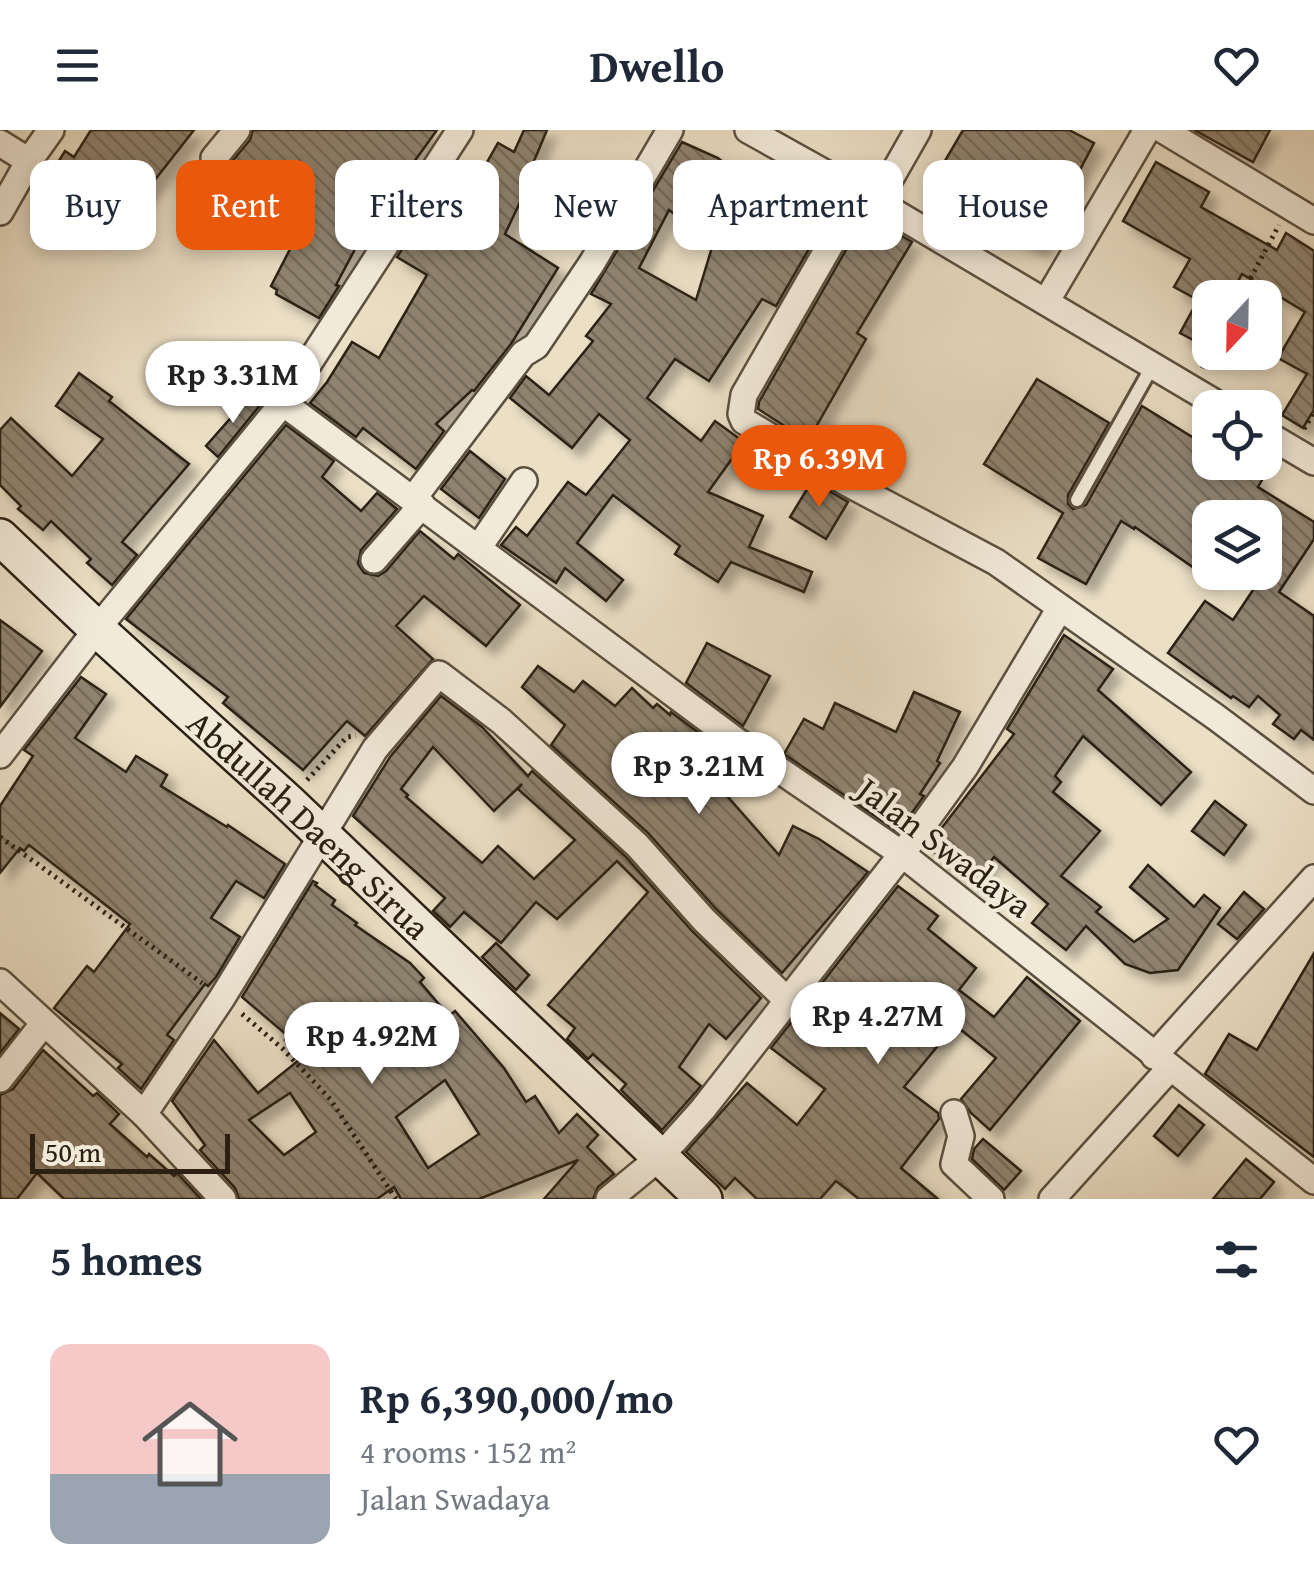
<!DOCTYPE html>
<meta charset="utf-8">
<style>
body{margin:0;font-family:"Gentium Book Plus",serif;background:#f2f2f3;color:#1f2937;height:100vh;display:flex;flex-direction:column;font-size:38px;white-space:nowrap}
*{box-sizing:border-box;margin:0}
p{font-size:32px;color:#747a83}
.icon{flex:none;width:55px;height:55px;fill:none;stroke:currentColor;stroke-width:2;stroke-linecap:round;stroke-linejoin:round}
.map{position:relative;height:1069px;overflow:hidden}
.sheet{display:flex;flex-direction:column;background:#fff;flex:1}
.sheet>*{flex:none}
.top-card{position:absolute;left:30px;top:30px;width:1255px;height:90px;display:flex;gap:20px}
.needle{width:65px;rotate:202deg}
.fabs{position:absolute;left:1192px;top:150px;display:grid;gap:20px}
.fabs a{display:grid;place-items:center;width:90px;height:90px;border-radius:20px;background:#fff;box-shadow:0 5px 15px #0003;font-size:50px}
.scale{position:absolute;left:30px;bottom:25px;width:200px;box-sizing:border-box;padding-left:10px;border:5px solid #2b2012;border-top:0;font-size:28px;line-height:35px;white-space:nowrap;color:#2b2012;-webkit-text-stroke:8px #f2ead9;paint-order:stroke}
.price{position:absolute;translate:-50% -85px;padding:0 22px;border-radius:35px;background:#fff;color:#222;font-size:32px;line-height:65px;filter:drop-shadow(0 2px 5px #0008)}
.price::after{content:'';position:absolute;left:50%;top:60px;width:30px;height:22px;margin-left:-15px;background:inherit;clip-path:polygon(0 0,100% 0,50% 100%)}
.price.selected{background:#ea580c;color:#fff}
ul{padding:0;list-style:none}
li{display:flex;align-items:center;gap:30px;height:250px;padding:0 50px}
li+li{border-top:2px solid #e0e1e3}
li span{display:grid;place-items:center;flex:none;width:280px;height:200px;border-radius:20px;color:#555}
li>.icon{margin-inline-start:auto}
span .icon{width:120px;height:120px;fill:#fffc;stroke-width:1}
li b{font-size:42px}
h2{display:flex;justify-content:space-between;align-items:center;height:120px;padding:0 50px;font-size:42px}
.pill{padding:0 35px;border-radius:20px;background:#fff;box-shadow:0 5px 15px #0003;font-size:35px;line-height:90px}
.pill.selected{background:#ea580c;color:#fff}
header{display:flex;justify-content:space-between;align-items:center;height:130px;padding:0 50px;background:#fff;font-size:45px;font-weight:700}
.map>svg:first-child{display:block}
.building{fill:url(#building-back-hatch);stroke:#2b2012;stroke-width:2.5;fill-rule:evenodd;filter:url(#shadow)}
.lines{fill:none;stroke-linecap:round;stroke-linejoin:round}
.service-casing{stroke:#5b503f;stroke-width:18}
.minor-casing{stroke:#5b503f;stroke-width:30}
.secondary-casing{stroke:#2b2012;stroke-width:40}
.path{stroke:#2b2012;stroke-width:5;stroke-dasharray:2.5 5;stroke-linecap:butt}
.service{stroke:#f2ead9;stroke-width:12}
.minor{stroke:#f2ead9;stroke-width:25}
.secondary{stroke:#f2ead9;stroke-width:35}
.labels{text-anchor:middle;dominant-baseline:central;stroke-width:8;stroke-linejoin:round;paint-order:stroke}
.street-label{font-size:35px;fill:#2b2012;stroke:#f2ead9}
</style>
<header><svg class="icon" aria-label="menu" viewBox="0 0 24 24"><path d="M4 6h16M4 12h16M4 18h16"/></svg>Dwello<svg class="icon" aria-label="heart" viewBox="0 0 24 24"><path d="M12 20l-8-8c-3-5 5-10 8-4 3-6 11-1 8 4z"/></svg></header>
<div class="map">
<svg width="1314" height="1069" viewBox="0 0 1314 1069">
<defs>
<pattern id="building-back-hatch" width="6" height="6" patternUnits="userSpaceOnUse" patternTransform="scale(2.5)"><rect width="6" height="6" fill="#8f836f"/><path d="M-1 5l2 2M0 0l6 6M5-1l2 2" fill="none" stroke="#756b5a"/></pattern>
<filter id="shadow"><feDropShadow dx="9" dy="9" stdDeviation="5" flood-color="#0004"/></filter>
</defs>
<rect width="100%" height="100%" fill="#ebdfc5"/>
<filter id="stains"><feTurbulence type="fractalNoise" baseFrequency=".002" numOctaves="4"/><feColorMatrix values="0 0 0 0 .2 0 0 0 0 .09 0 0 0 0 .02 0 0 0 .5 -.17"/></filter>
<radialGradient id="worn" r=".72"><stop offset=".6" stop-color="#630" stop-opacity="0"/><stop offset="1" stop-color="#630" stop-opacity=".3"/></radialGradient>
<g class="building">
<polygon points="91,0 194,0 125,88 93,60 88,69 50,45 65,21 74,27"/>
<polygon points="253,0 437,0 406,43 411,46 369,110 362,106 336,155 339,156 319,188 276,164 277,160 271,156 304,92 229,35 250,10"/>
<polygon points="524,0 547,0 534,31 562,49 542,80 522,68 505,104 558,138 511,214 474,261 472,260 436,294 444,301 416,339 363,298 356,307 310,273 327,252 352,212 379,228 427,145 397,127 439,62 462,76 498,13 514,22"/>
<polygon points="963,0 1069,0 1094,13 1039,118 971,85 969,90 925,65"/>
<polygon points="1194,0 1270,0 1253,32"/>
<path d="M682 12 718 28 754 57 764 41 829 84 776 176 762 169 709 251 675 229 647 268 701 311 715 291 744 312 708 362 763 386 749 417 812 442 804 462 731 432 718 452 675 424 680 416 613 365 577 413 623 450 606 471 565 438 556 453 501 415 516 397 527 406 568 352 586 365 630 310 599 284 572 318 510 268 526 246 549 265 593 211 586 206 611 174 591 164ZM669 80 713 114 696 170 639 138Z"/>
<polygon points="1156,32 1209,62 1201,77 1277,120 1286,103 1314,121 1314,280 1303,298 1282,285 1307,244 1278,228 1305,182 1242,144 1229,168 1210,168 1210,219 1180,203 1198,170 1174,157 1190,129 1123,91"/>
<polygon points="866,85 912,112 857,203 866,209 808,311 758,279 759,272"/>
<polygon points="79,243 112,267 109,271 189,334 122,412 137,425 112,455 87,433 91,429 51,391 43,400 18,379 21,376 0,355 0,300 11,288 72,346 103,309 56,276"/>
<polygon points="1037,249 1109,293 1068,365 1068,374 1073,379 1086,375 1142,276 1210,318 1210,332 1234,332 1262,350 1258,357 1314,392 1314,409 1279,462 1314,486 1314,610 1301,600 1294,609 1273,594 1280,585 1258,566 1249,577 1233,566 1231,568 1168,523 1205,471 1233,490 1265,442 1265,388 1210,388 1210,449 1135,397 1134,399 1121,391 1086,454 1038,428 1063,383 984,334"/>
<polygon points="251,265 261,274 218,327 206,316"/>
<polygon points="286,295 334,331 322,347 361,381 377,363 397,379 361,420 358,434 364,443 378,446 386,441 420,401 454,429 458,424 520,475 486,516 424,466 396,496 433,529 365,606 347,591 303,640 223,573 228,567 126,489"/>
<polygon points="470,321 505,349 479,388 441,359"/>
<polygon points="812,351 848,372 826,409 790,387"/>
<polygon points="0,490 42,521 0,577"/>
<polygon points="1064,505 1113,539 1098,560 1191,642 1161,675 1083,606 1055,646 1061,652 1053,662 1100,701 1061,746 1101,777 1096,782 1134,812 1168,789 1130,757 1148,735 1194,777 1204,765 1220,778 1178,840 1150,843 1125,834 1086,796 1066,820 1032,793 1048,774 994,727 974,753 927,717 1014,604 1007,599"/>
<polygon points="707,513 770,546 743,596 686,553"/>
<polygon points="538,536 574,562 583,551 615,576 632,558 653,578 657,574 670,585 671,582 728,625 732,630 713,650 779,725 793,696 819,709 868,742 782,843 716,779 648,703 551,615 565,595 522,557"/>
<polygon points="81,547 106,564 75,608 126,642 136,626 167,645 161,656 227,697 228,695 285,734 264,768 236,751 211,788 240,807 216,847 208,856 205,854 167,905 174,910 141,959 118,938 122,934 54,878 87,836 94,842 130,794 29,715 24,721 20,718 0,743 0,676 33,626 24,620"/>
<polygon points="914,562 960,582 937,631 940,633 920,664 924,666 898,702 784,624 804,589 823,599 835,573 896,602"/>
<path d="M441 566 482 597 528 646 532 641 625 726 692 801 761 868 726 909 709 894 679 937 701 956 662 1000 621 960 626 954 593 924 588 929 567 909 575 898 548 875 648 762 617 731 557 789 536 772 501 813 464 782 450 797 433 781 445 768 353 686 390 627ZM433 617 494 681 522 654 518 659 575 710 534 749 498 716 482 733 406 667 408 665 401 659Z"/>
<polygon points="1215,671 1246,695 1224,725 1192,701"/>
<path d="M313 751 317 753 315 755 335 770 332 775 357 793 355 795 410 833 424 848 420 852 449 886 455 881 504 938 526 972 535 966 559 1003 577 984 598 1005 587 1017 614 1044 598 1057 593 1069H544L578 1030 479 1069H401L394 1057 377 1069H239L235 1058 200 1020 205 1015 172 971 214 910 258 963 304 926 285 910 288 906 242 867ZM445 950 479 1004 428 1038 396 987ZM290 963 316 1002 284 1025 249 990Z"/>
<polygon points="898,756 938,786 928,799 976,838 959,860 994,887 1027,847 1080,891 990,1000 971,983 961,969 996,928 955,895 904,957 938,983 939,989 901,1038 938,1069 859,1069 836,1051 820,1069 757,1069 735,1048 725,1059 686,1022 747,953 797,995 825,959 771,918"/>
<polygon points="1244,762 1264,779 1237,809 1218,794"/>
<polygon points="496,813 529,845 516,860 482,827"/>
<polygon points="1314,823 1314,1027 1205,944 1229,904 1257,920"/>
<polygon points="0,883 19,899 0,923"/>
<polygon points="43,920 93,966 97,963 119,984 110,994 147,1027 149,1024 174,1046 177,1043 201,1069 64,1069 37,1043 17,1069 0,1069 0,965 13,959"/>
<polygon points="1179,975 1204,995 1178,1026 1154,1006"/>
<polygon points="983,1009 1021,1041 1004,1060 972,1029 974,1019"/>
<polygon points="1246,1029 1274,1052 1260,1069 1213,1069"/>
</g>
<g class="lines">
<g class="service-casing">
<polyline id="service" points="1077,370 1153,235"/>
</g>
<g class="minor-casing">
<g id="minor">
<polyline points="748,0 877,72 1224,278"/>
<polyline points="1163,0 1314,91"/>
<polyline points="0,13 29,31"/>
<polyline points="214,28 237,0"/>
<polyline points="860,63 744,265 741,284 744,291 849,354 996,432 1217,588 1314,661"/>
<polyline points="877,72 918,0"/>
<polyline points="0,82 29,31 51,0"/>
<polyline points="1046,172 1147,0"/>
<polyline points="283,273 734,609 902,724 1314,1051"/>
<polyline points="1265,303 1314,332"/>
<polyline points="413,369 523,224 536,216 592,133 670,0"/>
<polyline points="479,417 524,351"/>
<polyline points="374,430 422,375"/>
<polyline points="0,625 97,499 283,273 460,0"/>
<polyline points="0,852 144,984 223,1069"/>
<polyline points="1154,926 1314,748"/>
<polyline points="0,949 43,894"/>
<polyline points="954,983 961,1006 954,1034 991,1069"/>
<polyline points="144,984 222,868 375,619 439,544 501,591 637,715 704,790 787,870"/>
<polyline points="609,1069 659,1028 703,979 902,724 965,637 1060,478"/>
<polyline points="1052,1069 1170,938"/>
</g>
</g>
<g class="secondary-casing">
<g id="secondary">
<path id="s1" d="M0 407 97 499 287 671 704 1069"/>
</g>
</g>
<g class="path">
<polyline points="1240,168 1279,95"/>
<polyline points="1202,238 1210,222"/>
<polyline points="1304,299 1314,282"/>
<polyline points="307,650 347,607 356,606"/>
<polyline points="0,707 202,853"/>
<polyline points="242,884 283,919 330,969 396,1069"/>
</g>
<use href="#service" class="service"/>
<use href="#minor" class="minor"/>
<use href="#secondary" class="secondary"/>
</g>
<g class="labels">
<g class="street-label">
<text stroke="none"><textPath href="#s1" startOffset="422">Abdullah Daeng Sirua</textPath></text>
<text transform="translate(945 717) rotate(37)">Jalan Swadaya</text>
</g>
</g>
<rect width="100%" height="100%" filter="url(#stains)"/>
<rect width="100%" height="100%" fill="url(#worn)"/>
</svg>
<div class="fabs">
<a><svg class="needle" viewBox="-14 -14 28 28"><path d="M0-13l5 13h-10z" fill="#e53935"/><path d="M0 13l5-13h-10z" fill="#747a83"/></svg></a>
<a><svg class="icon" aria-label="locate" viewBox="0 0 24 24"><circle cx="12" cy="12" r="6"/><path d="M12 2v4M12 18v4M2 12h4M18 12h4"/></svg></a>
<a><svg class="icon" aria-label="layers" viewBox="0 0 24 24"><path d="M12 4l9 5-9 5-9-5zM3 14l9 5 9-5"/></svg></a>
</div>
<div class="scale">50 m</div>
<b class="price" style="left:233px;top:296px">Rp 3.31M</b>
<b class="price selected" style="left:819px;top:380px">Rp 6.39M</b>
<b class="price" style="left:699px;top:687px">Rp 3.21M</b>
<b class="price" style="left:878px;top:937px">Rp 4.27M</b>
<b class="price" style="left:372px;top:957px">Rp 4.92M</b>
<div class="top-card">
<a class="pill">Buy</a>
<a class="pill selected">Rent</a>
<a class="pill">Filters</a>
<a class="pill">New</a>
<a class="pill">Apartment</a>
<a class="pill">House</a>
</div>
</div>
<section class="sheet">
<h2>5 homes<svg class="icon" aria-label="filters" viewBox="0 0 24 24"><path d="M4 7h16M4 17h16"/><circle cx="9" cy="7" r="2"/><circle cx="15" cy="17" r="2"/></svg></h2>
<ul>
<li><span style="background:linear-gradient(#f6c9c9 65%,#9aa5b1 0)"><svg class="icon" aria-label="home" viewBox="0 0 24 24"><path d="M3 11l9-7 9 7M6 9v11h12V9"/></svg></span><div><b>Rp 6,390,000/mo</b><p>4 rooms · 152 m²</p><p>Jalan Swadaya</p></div><svg class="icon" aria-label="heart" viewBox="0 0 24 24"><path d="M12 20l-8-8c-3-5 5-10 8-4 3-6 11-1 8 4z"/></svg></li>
</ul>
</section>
